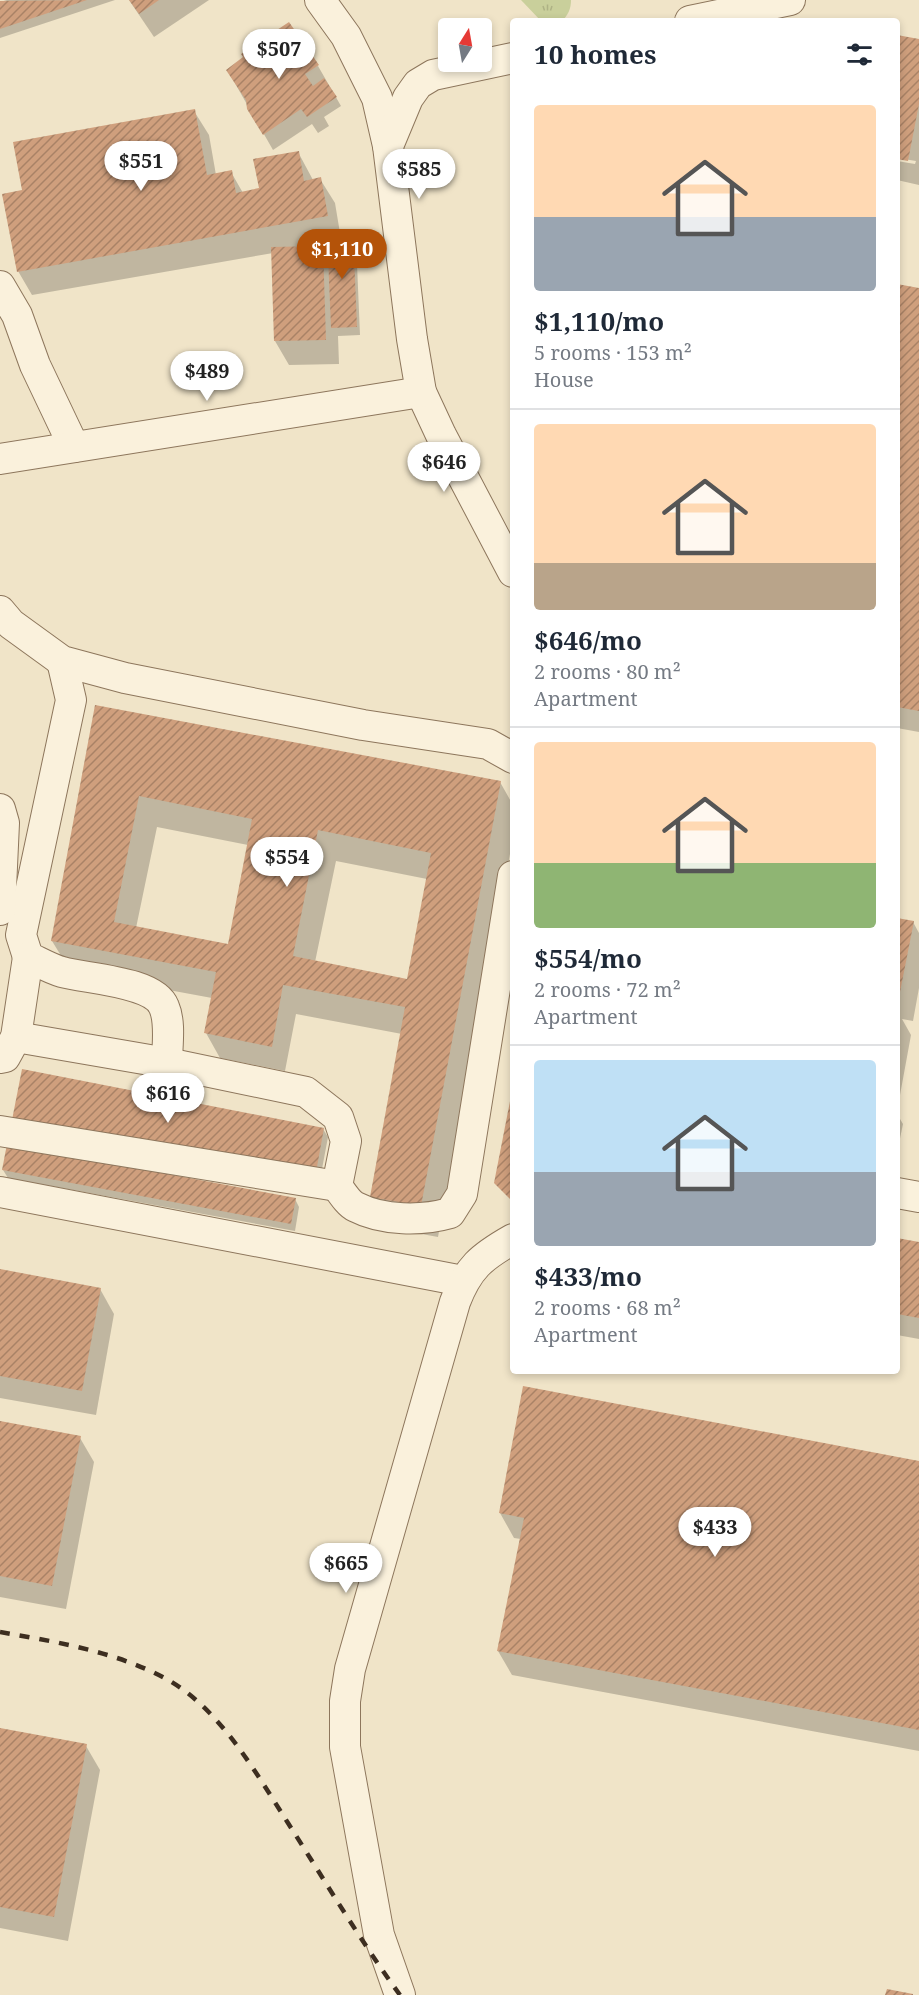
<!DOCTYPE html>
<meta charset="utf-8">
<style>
body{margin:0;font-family:"Noto Serif",serif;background:#f2f2f3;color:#1f2937;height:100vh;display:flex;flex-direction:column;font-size:22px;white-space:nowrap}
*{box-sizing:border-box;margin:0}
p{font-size:20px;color:#747a83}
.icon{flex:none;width:33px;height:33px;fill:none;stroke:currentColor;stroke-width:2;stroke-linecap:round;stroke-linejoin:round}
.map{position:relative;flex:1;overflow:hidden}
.panel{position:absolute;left:510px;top:18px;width:390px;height:1356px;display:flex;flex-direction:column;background:#fff;border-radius:6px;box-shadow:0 3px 9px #0003}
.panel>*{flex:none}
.needle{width:39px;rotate:11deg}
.tools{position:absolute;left:438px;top:18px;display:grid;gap:12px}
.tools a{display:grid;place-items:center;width:54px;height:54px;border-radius:6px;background:#fff;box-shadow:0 3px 9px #0003;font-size:30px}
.price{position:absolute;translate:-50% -51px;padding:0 14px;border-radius:21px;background:#fff;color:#222;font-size:20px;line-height:39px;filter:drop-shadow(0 2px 3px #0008)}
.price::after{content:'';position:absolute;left:50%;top:36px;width:18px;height:14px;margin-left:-9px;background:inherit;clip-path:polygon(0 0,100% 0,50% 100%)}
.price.active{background:#b45309;color:#fff}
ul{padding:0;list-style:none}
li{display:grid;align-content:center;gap:12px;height:318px;padding:0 24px}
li+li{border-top:2px solid #e0e1e3}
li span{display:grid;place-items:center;height:186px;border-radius:6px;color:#555}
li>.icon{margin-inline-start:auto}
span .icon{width:108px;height:108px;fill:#fffc;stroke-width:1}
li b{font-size:26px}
h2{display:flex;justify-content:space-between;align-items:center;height:72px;padding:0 24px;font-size:26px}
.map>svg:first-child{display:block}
.grass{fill:url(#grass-tufts)}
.shadow{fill:#0003;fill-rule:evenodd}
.building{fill:url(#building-hatch);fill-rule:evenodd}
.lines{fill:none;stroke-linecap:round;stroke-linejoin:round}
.minor-casing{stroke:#8d765c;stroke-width:32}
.minor{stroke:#faf1dc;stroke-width:30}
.rail{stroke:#3d2e20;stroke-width:4.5;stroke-dasharray:10 10;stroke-linecap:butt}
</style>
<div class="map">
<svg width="919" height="1995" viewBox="0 0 919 1995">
<defs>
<pattern id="grass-tufts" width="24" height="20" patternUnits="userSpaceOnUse" patternTransform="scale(1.5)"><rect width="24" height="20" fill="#c9cf9b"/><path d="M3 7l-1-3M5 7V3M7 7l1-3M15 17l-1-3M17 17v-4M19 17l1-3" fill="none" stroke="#aeb285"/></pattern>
<pattern id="building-hatch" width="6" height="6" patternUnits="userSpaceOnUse" patternTransform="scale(1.5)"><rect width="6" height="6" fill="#cf9f7d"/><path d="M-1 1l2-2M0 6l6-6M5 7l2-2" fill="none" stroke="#a98266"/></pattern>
</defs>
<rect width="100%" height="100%" fill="#f0e4c8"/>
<path class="grass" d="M521 0H571C571 9 568 15 562 21H541Z"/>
<g class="shadow">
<polygon points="7,0 115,0 0,38 0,2"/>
<polygon points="129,0 209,0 154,37"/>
<polygon points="897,37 919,41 919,185 897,180 897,161 915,164 916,161 897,158"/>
<polygon points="318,66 341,106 324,117 329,126 318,133 312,124 273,150 228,71"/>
<path d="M194 111 209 135 216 175 231 172 243 193 260 190 298 152 313 180 320 179 335 203 340 233 352 232 356 240 360 335 338 336 339 364 289 365 275 341 273 253 32 295 18 271 24 191ZM329 243 330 261 322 248H311Z"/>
<polygon points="897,286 919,290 919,732 897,728"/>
<path d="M96 707 500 782 513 805V838L438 1237 389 1228 371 1196 402 1034 296 1014 285 1071 220 1058 206 1033 212 998 71 972 52 941ZM157 827 248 845 229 946 136 928ZM336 861 427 879 408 980 315 962Z"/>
<polygon points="897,919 913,922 919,933 919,988 913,1021 902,1019 911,1035 898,1106"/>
<polygon points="23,1071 323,1129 328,1137 319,1185"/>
<polygon points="897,1114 903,1124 897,1153"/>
<polygon points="3,1170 295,1199 299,1207 295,1231 8,1178"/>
<polygon points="897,1240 919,1244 919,1339 897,1335"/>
<polygon points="0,1271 100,1289 114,1314 96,1415 0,1398"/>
<polygon points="0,1423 80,1438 94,1462 66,1609 0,1597"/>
<polygon points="919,1462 919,1751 512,1675 498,1651 521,1539 514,1538 500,1513"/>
<polygon points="0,1729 86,1746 100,1770 68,1941 0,1928"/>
</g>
<g class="building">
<polygon points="87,0 0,29 0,1"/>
<polygon points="129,0 159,0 139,14"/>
<polygon points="289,22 319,65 305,74 313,86 324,78 337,97 307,117 301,109 263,135 247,109 246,100 226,70 243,57 241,54"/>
<polygon points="897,35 919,39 919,104 908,161 897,159"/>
<polygon points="195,109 207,175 232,170 236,193 259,188 253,159 299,151 304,181 321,177 328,216 17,272 2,194 22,190 13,142"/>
<polygon points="353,231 357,327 331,328 327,232"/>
<polygon points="323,246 326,340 274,341 271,247"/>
<polygon points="897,284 919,288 919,711 897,707"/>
<path d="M95 705 501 781 421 1206 370 1197 405 1007 283 985 272 1047 204 1033 216 972 51 941ZM139 796 252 819 228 944 114 922ZM318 830 431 853 407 979 293 956Z"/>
<polygon points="897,918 914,921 899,997 897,997"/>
<polygon points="22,1069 324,1128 315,1178 12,1120"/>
<polygon points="512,1091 513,1091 513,1202 494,1183"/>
<polygon points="7,1144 296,1198 291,1224 2,1170"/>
<polygon points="897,1238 919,1242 919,1318 897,1314"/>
<polygon points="0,1269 101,1288 82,1391 0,1376"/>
<polygon points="523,1386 919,1461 919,1730 497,1651 524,1518 499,1513"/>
<polygon points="0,1421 81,1436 52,1586 0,1576"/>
<polygon points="0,1728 87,1744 54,1917 0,1907"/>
<polygon points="887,1989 913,1994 913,1995 885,1995"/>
</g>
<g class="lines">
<g class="minor-casing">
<g id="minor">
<polyline points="320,0 346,36 377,98 388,146"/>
<polyline points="690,21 790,0"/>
<polyline points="513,58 433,75 418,84 408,98 388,146 412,339 421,392 441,435 513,572"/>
<polyline points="0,286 17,315 35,365 74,447"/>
<polyline points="0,459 421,392"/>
<polyline points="0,611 11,624 62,661 125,678 363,725 488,744 513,758"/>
<path d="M62 661 71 700 21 935 28 957C39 962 51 969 62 972 87 979 154 981 164 1007 171 1023 167 1046 167 1063"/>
<polyline points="0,809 4,823 0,910"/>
<path d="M16 1037 167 1063 306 1092 338 1117 346 1141 337 1186C342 1193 349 1204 356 1207 383 1221 422 1221 450 1213L462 1194 513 876"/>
<polyline points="0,1058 5,1057 16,1037 28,957"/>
<polyline points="0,1131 337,1186"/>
<polyline points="0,1192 463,1281"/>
<polyline points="897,1193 919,1197"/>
<path d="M400 1995 379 1935 345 1747V1701L350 1669 455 1302C468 1268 481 1257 513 1239"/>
</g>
</g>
<use href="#minor" class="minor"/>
<path class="rail" d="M0 1632C57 1642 119 1652 170 1681 222 1712 256 1773 288 1823 325 1881 360 1940 400 1995"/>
</g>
</svg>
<div class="tools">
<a><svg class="needle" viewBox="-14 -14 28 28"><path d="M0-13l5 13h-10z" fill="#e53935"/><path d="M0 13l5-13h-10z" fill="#747a83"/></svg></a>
</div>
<b class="price" style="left:279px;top:80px">$507</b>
<b class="price" style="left:141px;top:192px">$551</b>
<b class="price" style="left:419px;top:200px">$585</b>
<b class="price active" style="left:342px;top:280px">$1,110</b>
<b class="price" style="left:207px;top:402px">$489</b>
<b class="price" style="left:444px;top:493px">$646</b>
<b class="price" style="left:287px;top:888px">$554</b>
<b class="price" style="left:168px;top:1124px">$616</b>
<b class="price" style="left:715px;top:1558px">$433</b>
<b class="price" style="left:346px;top:1594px">$665</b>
<section class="panel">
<h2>10 homes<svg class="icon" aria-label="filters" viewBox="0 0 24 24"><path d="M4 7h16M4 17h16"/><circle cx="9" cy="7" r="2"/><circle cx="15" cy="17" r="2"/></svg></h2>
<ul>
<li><span style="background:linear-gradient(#ffd9b3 60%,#9aa5b1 0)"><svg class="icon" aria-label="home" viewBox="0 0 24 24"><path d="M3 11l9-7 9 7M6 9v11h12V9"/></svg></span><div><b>$1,110/mo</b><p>5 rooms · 153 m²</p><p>House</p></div></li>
<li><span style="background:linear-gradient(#ffd9b3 75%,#b9a48a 0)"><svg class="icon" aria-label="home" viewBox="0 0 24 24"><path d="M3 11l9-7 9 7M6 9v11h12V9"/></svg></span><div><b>$646/mo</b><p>2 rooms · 80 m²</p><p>Apartment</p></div></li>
<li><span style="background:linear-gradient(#ffd9b3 65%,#8fb573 0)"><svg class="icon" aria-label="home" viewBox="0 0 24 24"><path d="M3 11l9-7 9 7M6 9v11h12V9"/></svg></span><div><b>$554/mo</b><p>2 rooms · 72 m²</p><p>Apartment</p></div></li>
<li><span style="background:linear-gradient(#bfe0f5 60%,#9aa5b1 0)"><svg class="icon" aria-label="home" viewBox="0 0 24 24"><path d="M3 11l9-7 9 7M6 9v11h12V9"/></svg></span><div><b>$433/mo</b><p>2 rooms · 68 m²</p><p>Apartment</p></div></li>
</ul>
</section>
</div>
